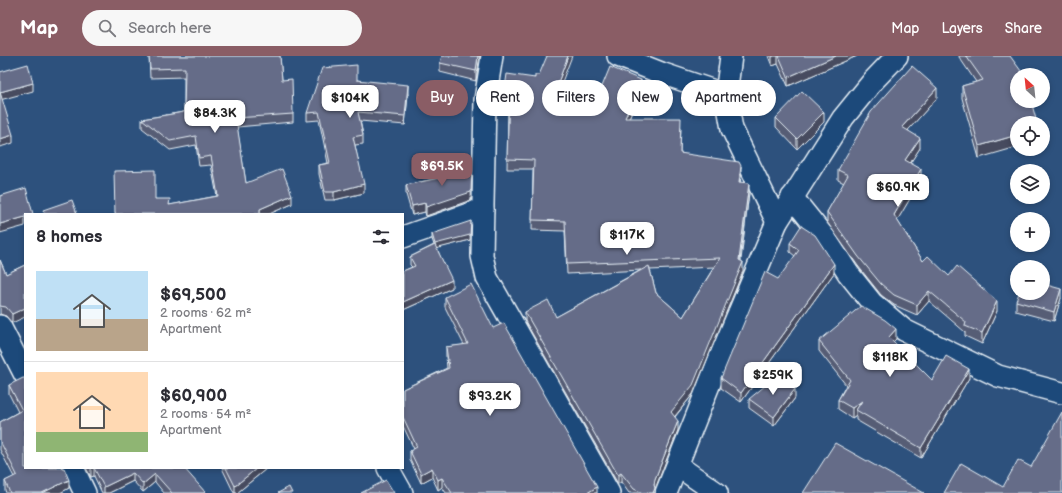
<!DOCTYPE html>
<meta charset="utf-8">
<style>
body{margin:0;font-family:"Balsamiq Sans",sans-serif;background:#f7f7f7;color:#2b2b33;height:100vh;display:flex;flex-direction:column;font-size:15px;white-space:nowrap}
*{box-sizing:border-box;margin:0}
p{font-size:13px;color:#7c7c81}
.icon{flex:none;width:22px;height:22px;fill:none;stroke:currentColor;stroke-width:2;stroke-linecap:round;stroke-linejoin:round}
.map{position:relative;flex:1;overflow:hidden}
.details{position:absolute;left:24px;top:157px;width:380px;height:256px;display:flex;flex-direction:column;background:#fff;border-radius:0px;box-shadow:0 2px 6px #0003}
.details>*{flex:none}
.top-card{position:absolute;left:416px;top:24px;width:380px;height:36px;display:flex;gap:8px}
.needle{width:26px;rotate:333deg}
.buttons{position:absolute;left:1010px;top:12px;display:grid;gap:8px}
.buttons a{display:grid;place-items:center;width:40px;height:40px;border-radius:50%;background:#fff;box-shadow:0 2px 6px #0003;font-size:20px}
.price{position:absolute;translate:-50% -34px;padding:0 9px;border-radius:8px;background:#fff;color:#222;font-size:13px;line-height:26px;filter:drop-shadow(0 1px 2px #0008)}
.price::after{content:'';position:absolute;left:50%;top:24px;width:12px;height:9px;margin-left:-6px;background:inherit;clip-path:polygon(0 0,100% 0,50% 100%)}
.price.on{background:#8a5d65;color:#fff}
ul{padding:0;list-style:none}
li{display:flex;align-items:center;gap:12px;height:100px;padding:0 12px}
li+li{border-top:1px solid #e1e1e2}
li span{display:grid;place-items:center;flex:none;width:112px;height:80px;border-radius:0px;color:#555}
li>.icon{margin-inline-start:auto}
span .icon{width:48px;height:48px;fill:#fffc;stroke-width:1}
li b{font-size:17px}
h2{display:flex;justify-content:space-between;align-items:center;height:48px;padding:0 12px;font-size:17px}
.tag{padding:0 14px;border-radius:18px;background:#fff;box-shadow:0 2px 6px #0003;font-size:14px;line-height:36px}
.tag.on{background:#8a5d65;color:#fff}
header{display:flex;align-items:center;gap:24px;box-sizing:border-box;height:56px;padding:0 20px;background:#8a5d65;color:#fff}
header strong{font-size:19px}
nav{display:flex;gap:22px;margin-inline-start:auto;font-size:14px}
.search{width:280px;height:36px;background:#f7f7f7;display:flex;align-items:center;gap:10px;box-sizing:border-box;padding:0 14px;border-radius:22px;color:#7c7c81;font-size:15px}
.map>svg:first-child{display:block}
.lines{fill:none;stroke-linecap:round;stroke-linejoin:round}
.street-casing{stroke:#e8f1f8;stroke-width:24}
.street{stroke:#1f4a7a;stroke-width:21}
.wall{fill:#575d75;stroke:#e8f1f8;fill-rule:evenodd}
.shaded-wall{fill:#474c5f;stroke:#e8f1f8}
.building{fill:#656c88;stroke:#e8f1f8}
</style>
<header>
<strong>Map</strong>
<div class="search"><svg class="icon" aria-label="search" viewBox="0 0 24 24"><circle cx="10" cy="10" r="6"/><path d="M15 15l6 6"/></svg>Search here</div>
<nav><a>Map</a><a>Layers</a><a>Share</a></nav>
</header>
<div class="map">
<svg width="1062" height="437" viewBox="0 0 1062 437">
<rect width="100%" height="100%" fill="#2d517d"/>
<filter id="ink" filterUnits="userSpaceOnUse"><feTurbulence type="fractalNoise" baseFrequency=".025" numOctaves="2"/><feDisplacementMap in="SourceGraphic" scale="8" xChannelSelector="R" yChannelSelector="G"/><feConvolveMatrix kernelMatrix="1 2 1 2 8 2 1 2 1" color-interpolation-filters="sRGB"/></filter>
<g filter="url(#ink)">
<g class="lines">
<g class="street-casing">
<g id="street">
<polyline points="492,0 485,44 482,200 487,222 609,437"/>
<polyline points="618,0 661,17 726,39"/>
<polyline points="731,0 726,39 732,73 777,166"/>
<polyline points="792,141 825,182 848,217 872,247 904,274 998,320 1062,337"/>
<polyline points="403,181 483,153"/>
<polyline points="0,270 25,319"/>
<polyline points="678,410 717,437"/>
<polyline points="73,412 85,437"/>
<polyline points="388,412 402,437"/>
<polyline points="666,437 721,299 777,166 843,62 873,25 897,0"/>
</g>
</g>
<use href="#street" class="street"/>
</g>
<g class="wall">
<polygon points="149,0 280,0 282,24 293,58 293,66 237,71 246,127 292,148 269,158 115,158 155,143 170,149 217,140 211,109 199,110 196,89 170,94 142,72 142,63 184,56 184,21 150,22"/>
<polygon points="442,0 480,0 476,25 440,16 440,7"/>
<polygon points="768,0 857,0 788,30 778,8 772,10"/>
<polygon points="959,0 1010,0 979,102 962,42 962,30 976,26 959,1"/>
<path d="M539 19 554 48 594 50 641 34 629 62 681 71 680 97 741 120 740 126 749 137 741 204 743 215 693 338 675 361 678 374 655 432V437H629L621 426 618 428 525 265V256L556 261 641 214 567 218 565 175 532 174 533 113H507L508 49 504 48V39ZM714 211 683 261 656 237 650 214Z"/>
<polygon points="357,24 408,38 405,69 360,65 363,79 363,88 355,89 364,137 334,144 325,144 319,118 319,109 328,107 319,64 307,65 307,57"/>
<polygon points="937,42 908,74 920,92 910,107 921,124 897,164 923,205 949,220 997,255 982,288 965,280 965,276 929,245 917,259 894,249 881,239 858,210 827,166 827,156 844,127 838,124 838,114"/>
<polygon points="776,62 824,66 797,93 776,71"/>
<polygon points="438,117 471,144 426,160 425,156 412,159 406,138 406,129 438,122"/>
<polygon points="432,178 470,184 437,192 452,232 403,254 403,215 412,211 410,209 410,201 434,189 432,183"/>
<polygon points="790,187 834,217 741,346 721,332 721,322 795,200 790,196"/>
<polygon points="0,204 6,218 25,209 12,267 6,260 0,258"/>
<polygon points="445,241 493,272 597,437 446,437 442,431 438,434 432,421 421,427 410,404 410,395 414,393 403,370 403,333 447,312 446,300 446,291 464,289 445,251"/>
<polygon points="1061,242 1054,265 1016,255 1016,245"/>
<polygon points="896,283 893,286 932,324 969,322 921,402 856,364 856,359 852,362 838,353 838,344 846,329 819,295 819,285"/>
<polygon points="9,329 69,432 60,437 6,437 5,434 5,425 14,421 0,394 0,366 18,356 9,338"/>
<polygon points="795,342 774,370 749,352 749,343"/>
<polygon points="86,412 180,412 206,437 164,437 155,426 143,436 133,425 109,437 102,437 94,420 91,421"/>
<polygon points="222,412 267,412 237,437 234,437"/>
</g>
<g class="shaded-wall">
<polygon points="478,0 480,0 476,25 476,15"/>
<polygon points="568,0 572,0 550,57 550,48"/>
<polygon points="774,0 778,0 778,8 772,10 772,1"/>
<polygon points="836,0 857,0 788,30 788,21"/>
<polygon points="641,24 641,34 625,71 625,62"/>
<polygon points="33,27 33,35 0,44 0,36"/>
<polygon points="408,29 408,38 405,69 405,60"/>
<polygon points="937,32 937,42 902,81 902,71"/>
<polygon points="824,56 824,66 797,93 797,83"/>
<polygon points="13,79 13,87 0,91 0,83"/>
<polygon points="1017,79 1017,91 979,102 979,90"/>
<polygon points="920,82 920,92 905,115 905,104"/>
<polygon points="472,108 471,144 426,160 426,151"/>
<polygon points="741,110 741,120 739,135 739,126"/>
<polygon points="921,113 921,124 894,170 894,159"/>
<polygon points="749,127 749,137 739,213 739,204"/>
<polygon points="364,128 364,137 334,144 334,136"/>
<polygon points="292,139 292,148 269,158 260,158 260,153"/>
<polygon points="425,147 425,156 412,159 412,150"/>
<polygon points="25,161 25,170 0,177 0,168"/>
<polygon points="471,165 470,184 435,193 435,188"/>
<polygon points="743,206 743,215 693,338 671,365 671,356"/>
<polygon points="834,208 834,217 741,346 741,337"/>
<polygon points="452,224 452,232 403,254 403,246"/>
<polygon points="1061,233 1061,242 1054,265 1054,256"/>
<polygon points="929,235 929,245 917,259 917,249"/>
<polygon points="997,245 997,255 982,288 982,277"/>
<polygon points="25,252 25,261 12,267 12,258"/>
<polygon points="896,273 896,283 889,290 889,281"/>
<polygon points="969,313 969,322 921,402 921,392"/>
<polygon points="795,333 795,342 774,370 774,361"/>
<polygon points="862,345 856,354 856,359 852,362 852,352"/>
<polygon points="678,365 678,374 655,433 655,432 655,437 653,437 655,423"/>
<polygon points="93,412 94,412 94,420 91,421 91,413"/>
<polygon points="257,412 267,412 237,437 235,437 235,430"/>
<polygon points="432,412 432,421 421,427 421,418"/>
<polygon points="133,417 133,425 109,437 104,437 104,431"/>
<polygon points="621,417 621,426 618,428 618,419"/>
<polygon points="155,418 155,426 143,436 143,428"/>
<polygon points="442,422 442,431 438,434 438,424"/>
<polygon points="69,424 69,432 60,437 42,437"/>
<polygon points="597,431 597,437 587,437"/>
</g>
<g class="building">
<polygon points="149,0 280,0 282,24 292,23 293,58 236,62 246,127 282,113 292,139 260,153 260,158 115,158 114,115 155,114 155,143 170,143 169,149 218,140 211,100 199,102 196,80 170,85 142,63 184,56 185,12 150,13"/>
<polygon points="442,0 478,0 476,15 440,7"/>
<polygon points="547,0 568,0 550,48 594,50 610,11 641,24 625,62 681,62 680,97 739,106 741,110 739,126 749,127 739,204 743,206 693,329 671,356 678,365 655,423 654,429 655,432 653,437 643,437 634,433 621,417 618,419 525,256 548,244 556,261 649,210 656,237 683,261 720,202 567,208 565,165 532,164 534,104 507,103 509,39 504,39 507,18 535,22 535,19 539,19"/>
<polygon points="779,0 836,0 788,21"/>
<polygon points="966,0 1010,0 1024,19 1017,19 1017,45 1031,45 1037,67 1017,67 1017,79 979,90 962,30 983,24"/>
<polygon points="28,8 33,27 0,36 13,79 0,83 0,16"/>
<polygon points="357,9 357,24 408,29 405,60 358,56 363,79 353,81 364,128 334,136 325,136 319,109 330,107 319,56 307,57 322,12"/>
<polygon points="912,10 937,32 902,71 920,82 905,104 921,113 894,159 923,205 928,200 949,220 957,210 997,245 982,277 965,270 966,266 929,235 917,249 894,239 881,228 858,200 827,156 848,119 838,114 871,56"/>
<polygon points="802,35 824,56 797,83 776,62"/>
<polygon points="472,108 471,136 426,151 425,147 412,150 406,129 439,122 438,117"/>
<polygon points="26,132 33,158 25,158 25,161 0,168 0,140"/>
<polygon points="72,144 77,158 45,158 43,154"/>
<polygon points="471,165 470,179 435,188 432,178"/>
<polygon points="801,170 815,179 834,208 741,337 721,322 765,216 778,223 799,194 790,187"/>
<polygon points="435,189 452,224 403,246 403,215 415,210 410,201"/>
<polygon points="0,204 6,218 25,209 25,252 12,258 6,251 0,250"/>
<polygon points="471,228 493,272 504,267 597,431 587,437 452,437 442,422 438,424 432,412 421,418 410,395 417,391 403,361 403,333 449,312 446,291 468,288 445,241"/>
<polygon points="1043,228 1061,233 1054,256 1016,245 1019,237 1043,237"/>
<polygon points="861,250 885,264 896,273 889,281 932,324 946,300 969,313 921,392 856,354 862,345 852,352 838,344 850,324 819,285"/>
<polygon points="777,320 795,333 774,361 749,343"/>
<polygon points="23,322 25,322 25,412 64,412 69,424 42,437 10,437 5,425 17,419 0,385 0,366 22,354 9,329"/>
<polygon points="1062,356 1062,437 944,437 961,407 1003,431 1018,404 1031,411"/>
<polygon points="835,387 924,437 803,437"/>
<polygon points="94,412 184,412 206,437 172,437 155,418 143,428 133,417 104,431"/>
<polygon points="226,412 257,412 235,430"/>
<polygon points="386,424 394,437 361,437"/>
<polygon points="289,431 292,437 278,437"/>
</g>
</g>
</svg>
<div class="buttons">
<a><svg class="needle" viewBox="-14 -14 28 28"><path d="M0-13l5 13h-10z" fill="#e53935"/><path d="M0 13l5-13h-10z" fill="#7c7c81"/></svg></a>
<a><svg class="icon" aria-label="locate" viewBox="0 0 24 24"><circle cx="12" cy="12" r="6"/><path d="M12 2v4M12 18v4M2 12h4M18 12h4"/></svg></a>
<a><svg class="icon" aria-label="layers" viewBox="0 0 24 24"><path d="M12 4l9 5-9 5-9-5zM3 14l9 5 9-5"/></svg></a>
<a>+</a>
<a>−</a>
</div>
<b class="price" style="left:350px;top:63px">$104K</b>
<b class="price" style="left:215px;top:78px">$84.3K</b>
<b class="price on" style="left:442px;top:131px">$69.5K</b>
<b class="price" style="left:898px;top:152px">$60.9K</b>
<b class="price" style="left:627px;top:200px">$117K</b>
<b class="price" style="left:890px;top:322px">$118K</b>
<b class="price" style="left:773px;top:340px">$259K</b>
<b class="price" style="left:490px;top:361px">$93.2K</b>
<div class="top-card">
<a class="tag on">Buy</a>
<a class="tag">Rent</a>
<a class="tag">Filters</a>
<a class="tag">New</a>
<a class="tag">Apartment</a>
</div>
<section class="details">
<h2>8 homes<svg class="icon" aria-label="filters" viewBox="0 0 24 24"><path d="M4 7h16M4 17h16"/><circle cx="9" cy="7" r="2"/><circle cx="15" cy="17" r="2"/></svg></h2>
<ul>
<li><span style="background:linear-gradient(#bfe0f5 60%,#b9a48a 0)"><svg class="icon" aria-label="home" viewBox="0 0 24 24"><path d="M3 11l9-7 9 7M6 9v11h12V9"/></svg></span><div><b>$69,500</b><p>2 rooms · 62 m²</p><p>Apartment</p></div></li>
<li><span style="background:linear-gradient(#ffd9b3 75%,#8fb573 0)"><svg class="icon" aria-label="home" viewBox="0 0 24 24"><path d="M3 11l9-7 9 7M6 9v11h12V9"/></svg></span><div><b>$60,900</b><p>2 rooms · 54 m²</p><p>Apartment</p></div></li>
</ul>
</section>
</div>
